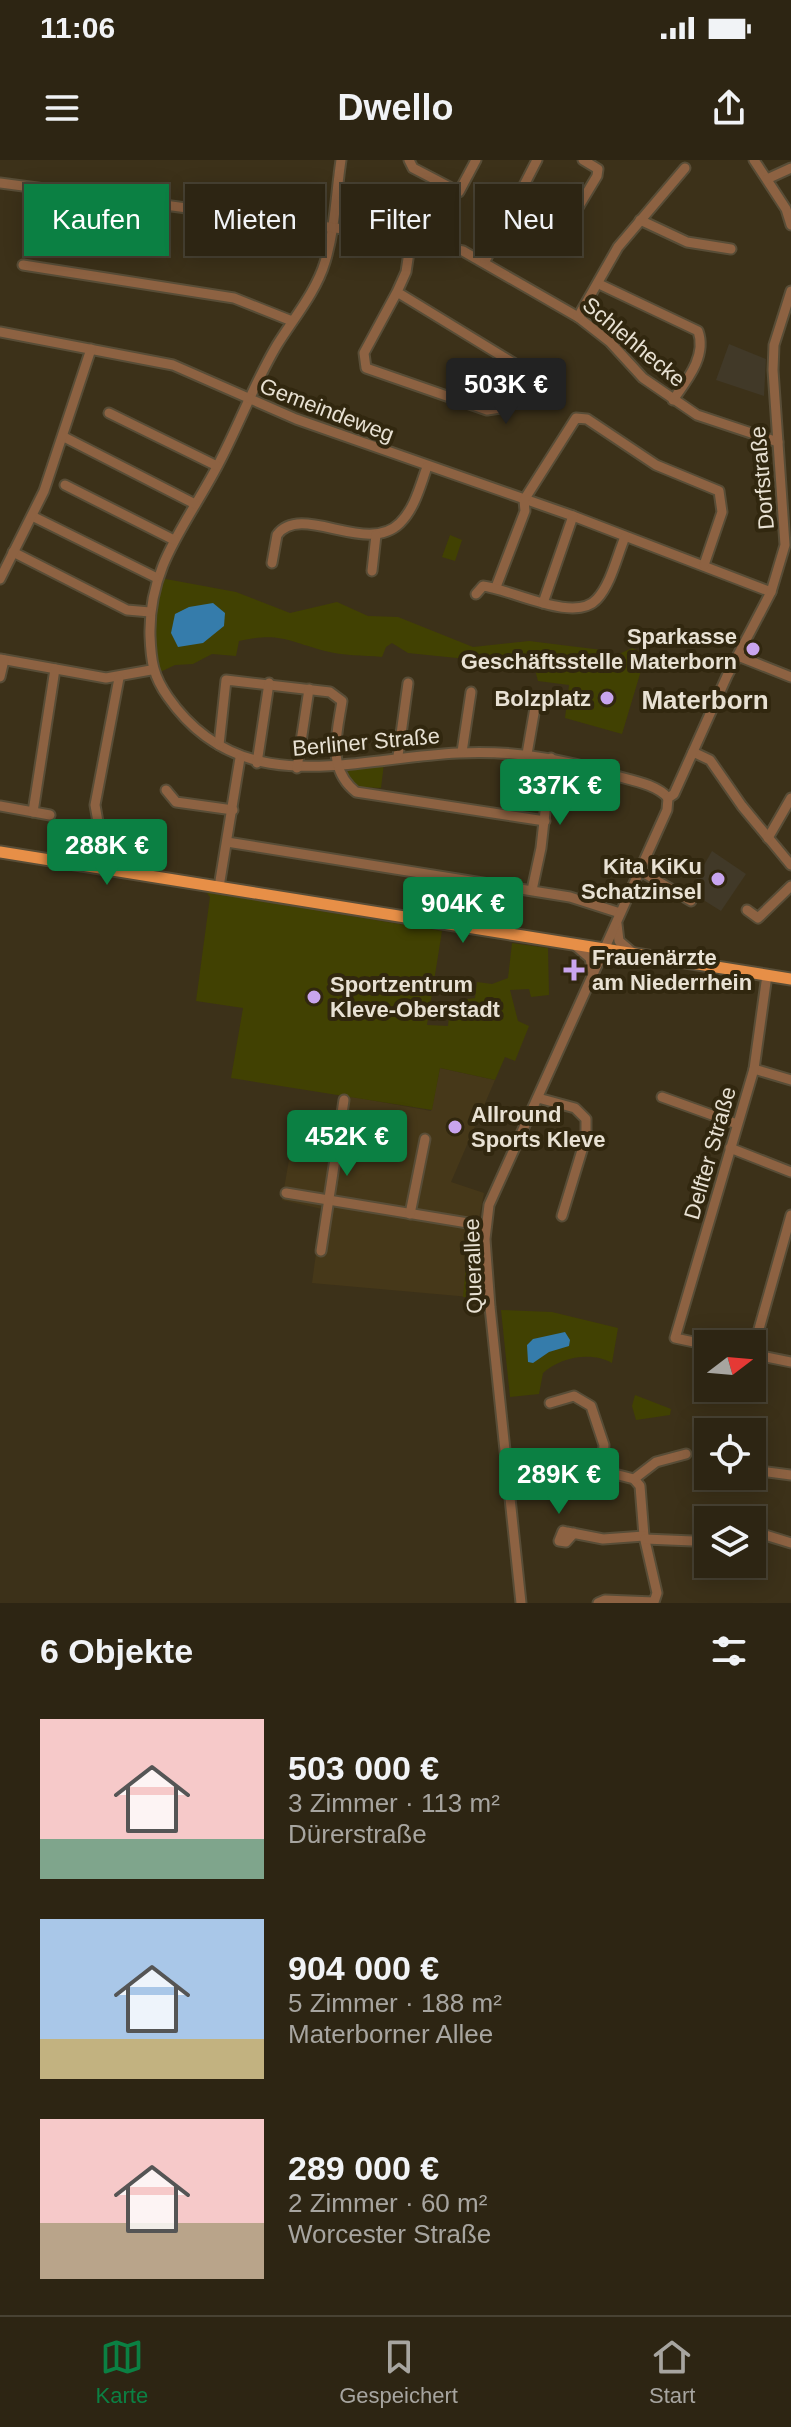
<!DOCTYPE html>
<html lang="de">
<meta charset="utf-8">
<style>
body{margin:0;font-family:Arial,sans-serif;background:#352d1c;color:#f1f3f6;height:100vh;display:flex;flex-direction:column;font-size:30px;white-space:nowrap}
*{box-sizing:border-box;margin:0}
p{font-size:26px;color:#a7a5a0}
.icon{flex:none;width:44px;height:44px;fill:none;stroke:currentColor;stroke-width:2;stroke-linecap:round;stroke-linejoin:round}
.map{position:relative;height:1443px;overflow:hidden}
.side{display:flex;flex-direction:column;background:#2d2513;flex:1}
.side>*{flex:none}
.top-card{position:absolute;left:24px;top:24px;width:744px;height:72px;display:flex;gap:16px}
.needle{width:52px;rotate:74deg}
.tools{position:absolute;left:694px;top:1170px;display:grid;gap:16px}
.tools a{display:grid;place-items:center;width:72px;height:72px;border-radius:0px;background:#2d2513;box-shadow:0 4px 20px #0003,0 0 0 2px #484233;font-size:40px}
.price{position:absolute;translate:-50% -68px;padding:0 18px;border-radius:8px;background:#0b8043;color:#fff;font-size:26px;line-height:52px;filter:drop-shadow(0 2px 4px #0008)}
.price::after{content:'';position:absolute;left:50%;top:48px;width:24px;height:18px;margin-left:-12px;background:inherit;clip-path:polygon(0 0,100% 0,50% 100%)}
.price.current{background:#222;color:#fff}
ul{padding:0;list-style:none}
li{display:flex;align-items:center;gap:24px;height:200px;padding:0 40px}
li span{display:grid;place-items:center;flex:none;width:224px;height:160px;border-radius:0px;color:#555}
li>.icon{margin-inline-start:auto}
span .icon{width:96px;height:96px;fill:#fffc;stroke-width:1}
li b{font-size:34px}
h2{display:flex;justify-content:space-between;align-items:center;height:96px;padding:0 40px;font-size:34px}
.tag{padding:0 28px;border-radius:0px;background:#2d2513;box-shadow:0 4px 20px #0003,0 0 0 2px #484233;font-size:28px;line-height:72px}
.tag.current{background:#0b8043;color:#fff}
.status{display:flex;justify-content:space-between;align-items:center;height:56px;padding:0 40px;background:#2d2513;direction:ltr}
.status svg{height:22px;fill:currentColor}
header{display:flex;justify-content:space-between;align-items:center;height:104px;padding:0 40px;background:#2d2513;font-size:36px;font-weight:700}
.menu{display:flex;justify-content:space-around;align-items:center;height:112px;border-top:2px solid #484233;background:#2d2513;font-size:22px;color:#a7a5a0}
.menu a{display:grid;justify-items:center;gap:4px}
.menu .current{color:#0b8043}
.map>svg:first-child{display:block}
.built{fill:#463819}
.education{fill:#413928}
.green{fill:#414102}
.water{fill:#357cab}
.lines{fill:none;stroke-linecap:round;stroke-linejoin:round}
.minor-casing{stroke:#584d37;stroke-width:13}
.major-casing{stroke:#584d37;stroke-width:15}
.minor{stroke:#8d6242;stroke-width:9}
.major{stroke:#e78f47;stroke-width:11}
.poi-dot{fill:#c9a5ee;stroke:#31270f;stroke-width:3}
.labels{text-anchor:middle;dominant-baseline:central;stroke-width:8;stroke-linejoin:round;paint-order:stroke}
.street-label{font-size:22px;fill:#e8e1d3;stroke:#31270f}
.poi-label{font-size:22px;font-weight:bold;fill:#e8e1d3;stroke:#31270f;text-anchor:end}
.quarter-label{font-size:26px;font-weight:bold;fill:#e8e1d3;stroke:#31270f}
</style>
<div class="status"><b>11:06</b><svg viewBox="0 0 49 12"><path d="M0 12V9h3v3zM5 12V6h3v6zM10 12V3h3v9zM15 12V0h3v12zM26 1h20v11H26zM47 4h2v5h-2z"/></svg></div>
<header><svg class="icon" aria-label="menu" viewBox="0 0 24 24"><path d="M4 6h16M4 12h16M4 18h16"/></svg>Dwello<svg class="icon" aria-label="share" viewBox="0 0 24 24"><path d="M12 15V3M7 8l5-5 5 5M5 13v7h14v-7"/></svg></header>
<div class="map">
<svg width="791" height="1443" viewBox="0 0 791 1443">
<rect width="100%" height="100%" fill="#3c3119"/>
<polygon class="built" points="440,908 495,920 451,1022 484,1033 476,1073 481,1138 312,1123 322,1049 282,1040 290,994 330,1001 343,935 431,951"/>
<g class="education">
<polygon points="729,184 766,199 764,236 716,220"/>
<polygon points="712,691 746,714 721,751 689,731"/>
</g>
<g class="green">
<polygon points="450,375 462,380 455,401 442,397"/>
<path d="M155 417 236 432 290 453 337 442 368 456 398 457 473 487 529 481 602 490 615 496 632 488 646 494 622 574 565 558 569 525 538 521 534 506 408 493 392 483 386 487 382 497C363 495 343 496 325 491 287 481 281 472 239 481L236 496 212 494 193 504 175 505 154 515 150 452Z"/>
<polygon points="384,603 381,628 358,627 348,622 347,612 352,606"/>
<polygon points="206,732 442,771 427,865 448,866 450,847 459,848 461,840 475,838 477,822 492,824 508,818 512,783 548,788 549,835 531,837 529,829 510,830 518,861 529,866 515,901 505,897 495,920 440,908 432,950 231,918 243,848 196,841 210,737"/>
<polygon points="469,1072 476,1073 481,1138 463,1137"/>
<path d="M501 1150 552 1152 618 1168 612 1203C592 1191 560 1197 543 1213L539 1234 510 1237Z"/>
<polygon points="635,1235 671,1249 670,1255 636,1260 632,1246"/>
</g>
<g class="water">
<polygon points="213,443 225,453 224,466 203,483 178,487 171,473 175,454 189,447"/>
<polygon points="565,1172 570,1180 569,1186 549,1192 533,1203 528,1202 527,1185 533,1179"/>
</g>
<g class="lines">
<g class="minor-casing">
<g id="minor">
<path d="M341 0C336 33 335 70 325 102 316 132 293 159 277 185 255 222 240 262 221 299 190 361 148 403 150 476 151 501 153 516 168 537 241 642 353 598 458 593 512 590 562 598 613 615 629 620 657 624 668 638"/>
<polyline points="409,0 413,8 459,32 476,0"/>
<polyline points="754,0 786,49 791,65"/>
<polyline points="767,19 791,8"/>
<polyline points="0,23 343,69 463,91 578,157 610,182 643,218 697,255 778,282"/>
<polyline points="519,35 562,57 573,56 597,16 598,9 583,0"/>
<polyline points="640,60 687,82 731,89"/>
<polyline points="485,101 537,0"/>
<polyline points="23,105 234,138 292,161"/>
<path d="M599 124 698 171C707 196 687 220 673 240"/>
<polyline points="397,132 364,193 366,208 487,250 507,247 522,221 520,207 397,132 406,112 411,79"/>
<polyline points="578,157 618,87 685,8"/>
<polyline points="0,172 173,205 296,259 573,356 771,432"/>
<polyline points="109,253 217,306"/>
<polyline points="64,277 195,344"/>
<polyline points="65,325 174,380"/>
<polyline points="32,356 155,417"/>
<polyline points="13,392 127,450 150,452"/>
<path d="M272 403 277 375C301 342 367 396 400 363 415 348 420 326 427 307"/>
<polyline points="372,411 376,375"/>
<polyline points="0,419 44,331 91,189"/>
<polyline points="496,427 525,351 524,340 576,258 587,259 656,305 719,331 722,352 704,405"/>
<path d="M476 434 483 426C511 429 575 464 597 439 611 424 617 396 625 377"/>
<polyline points="543,443 573,356"/>
<polyline points="738,496 791,517"/>
<polyline points="0,499 106,518 151,510"/>
<polyline points="0,517 4,500"/>
<path d="M219 585 226 520 330 532 342 541C337 574 326 608 356 632L545 661"/>
<polyline points="462,592 471,532"/>
<polyline points="693,592 710,600 742,646 791,705"/>
<polyline points="527,594 536,542"/>
<polyline points="398,596 408,523"/>
<polyline points="257,603 269,523"/>
<polyline points="297,608 309,529"/>
<polyline points="166,630 176,642 233,650"/>
<polyline points="0,646 50,655"/>
<polyline points="33,652 55,509"/>
<polyline points="98,662 95,645 119,518"/>
<polyline points="768,678 791,638"/>
<polyline points="227,682 570,737 620,753"/>
<polyline points="639,710 691,741"/>
<polyline points="219,727 240,598"/>
<polyline points="532,730 541,688 551,598"/>
<polyline points="747,750 758,758 791,726"/>
<polyline points="617,764 619,781 634,794"/>
<polyline points="576,786 590,798 593,813"/>
<polyline points="754,909 791,920"/>
<polyline points="662,937 737,964"/>
<polyline points="538,938 575,948 586,959 586,977 562,1056"/>
<polyline points="730,988 791,1012"/>
<polyline points="286,1033 486,1066"/>
<polyline points="410,1054 425,979"/>
<polyline points="321,1091 344,940"/>
<polyline points="708,1185 675,1178 754,909 767,815"/>
<polyline points="752,1194 791,1055"/>
<polyline points="752,1194 791,1202"/>
<polyline points="550,1243 574,1236 591,1246 604,1285 602,1309"/>
<polyline points="508,1301 568,1302 634,1319 640,1326 644,1376 657,1433 654,1442 605,1440 598,1443"/>
<polyline points="752,1310 791,1315"/>
<polyline points="634,1319 656,1302 686,1294"/>
<polyline points="752,1371 791,1383"/>
<polyline points="574,1373 566,1382 559,1381 563,1371 567,1372 603,1379 644,1376"/>
<polyline points="645,1379 693,1381"/>
<polyline points="521,1443 490,1147 485,1079 489,1045 667,650 668,638 674,634 727,516 771,432 785,385 773,210 774,185 791,131"/>
</g>
</g>
<g class="major-casing">
<polyline id="major" points="0,692 791,819"/>
</g>
<use href="#minor" class="minor"/>
<use href="#major" class="major"/>
</g>
<g class="poi-dot">
<circle cx="753" cy="489" r="8"/>
<circle cx="607" cy="538" r="8"/>
<circle cx="718" cy="719" r="8"/>
<path d="M570 798h8v8h8v8h-8v8h-8v-8h-8v-8h8z"/>
<circle cx="314" cy="837" r="8"/>
<circle cx="455" cy="967" r="8"/>
</g>
<g class="labels">
<g class="street-label">
<text transform="translate(634 182) rotate(40)">Schlehhecke</text>
<text transform="translate(327 250) rotate(21)">Gemeindeweg</text>
<text transform="translate(762 318) rotate(-95)">Dorfstraße</text>
<text transform="translate(366 582) rotate(-5)">Berliner Straße</text>
<text transform="translate(710 993) rotate(-74)">Delfter Straße</text>
<text transform="translate(473 1106) rotate(-92)">Querallee</text>
</g>
<g class="poi-label">
<text x="737" y="476">Sparkasse<tspan x="737" dy="25">Geschäftsstelle Materborn</tspan></text>
<text x="591" y="538">Bolzplatz</text>
<text x="702" y="706">Kita KiKu<tspan x="702" dy="25">Schatzinsel</tspan></text>
<text x="592" y="797" text-anchor="start">Frauenärzte<tspan x="592" dy="25">am Niederrhein</tspan></text>
<text x="330" y="824" text-anchor="start">Sportzentrum<tspan x="330" dy="25">Kleve-Oberstadt</tspan></text>
<text x="471" y="954" text-anchor="start">Allround<tspan x="471" dy="25">Sports Kleve</tspan></text>
</g>
<g class="quarter-label">
<text x="705" y="540">Materborn</text>
</g>
</g>
</svg>
<div class="tools">
<a><svg class="needle" viewBox="-14 -14 28 28"><path d="M0-13l5 13h-10z" fill="#e53935"/><path d="M0 13l5-13h-10z" fill="#a7a5a0"/></svg></a>
<a><svg class="icon" aria-label="locate" viewBox="0 0 24 24"><circle cx="12" cy="12" r="6"/><path d="M12 2v4M12 18v4M2 12h4M18 12h4"/></svg></a>
<a><svg class="icon" aria-label="layers" viewBox="0 0 24 24"><path d="M12 4l9 5-9 5-9-5zM3 14l9 5 9-5"/></svg></a>
</div>
<b class="price current" style="left:506px;top:266px">503K €</b>
<b class="price" style="left:560px;top:667px">337K €</b>
<b class="price" style="left:107px;top:727px">288K €</b>
<b class="price" style="left:463px;top:785px">904K €</b>
<b class="price" style="left:347px;top:1018px">452K €</b>
<b class="price" style="left:559px;top:1356px">289K €</b>
<div class="top-card">
<a class="tag current">Kaufen</a>
<a class="tag">Mieten</a>
<a class="tag">Filter</a>
<a class="tag">Neu</a>
</div>
</div>
<section class="side">
<h2>6 Objekte<svg class="icon" aria-label="filters" viewBox="0 0 24 24"><path d="M4 7h16M4 17h16"/><circle cx="9" cy="7" r="2"/><circle cx="15" cy="17" r="2"/></svg></h2>
<ul>
<li><span style="background:linear-gradient(#f6c9c9 75%,#7fa58c 0)"><svg class="icon" aria-label="home" viewBox="0 0 24 24"><path d="M3 11l9-7 9 7M6 9v11h12V9"/></svg></span><div><b>503 000 €</b><p>3 Zimmer · 113 m²</p><p>Dürerstraße</p></div></li>
<li><span style="background:linear-gradient(#a9c7e8 75%,#c2b280 0)"><svg class="icon" aria-label="home" viewBox="0 0 24 24"><path d="M3 11l9-7 9 7M6 9v11h12V9"/></svg></span><div><b>904 000 €</b><p>5 Zimmer · 188 m²</p><p>Materborner Allee</p></div></li>
<li><span style="background:linear-gradient(#f6c9c9 65%,#b9a48a 0)"><svg class="icon" aria-label="home" viewBox="0 0 24 24"><path d="M3 11l9-7 9 7M6 9v11h12V9"/></svg></span><div><b>289 000 €</b><p>2 Zimmer · 60 m²</p><p>Worcester Straße</p></div></li>
</ul>
</section>
<nav class="menu">
<a class="current"><svg class="icon" aria-label="map" viewBox="0 0 24 24"><path d="M3 6l6-2 6 2 6-2v14l-6 2-6-2-6 2zM9 4v14M15 6v14"/></svg>Karte</a>
<a><svg class="icon" aria-label="saved" viewBox="0 0 24 24"><path d="M7 4h10v16l-5-4-5 4z"/></svg>Gespeichert</a>
<a><svg class="icon" aria-label="home" viewBox="0 0 24 24"><path d="M3 11l9-7 9 7M6 9v11h12V9"/></svg>Start</a>
</nav>
